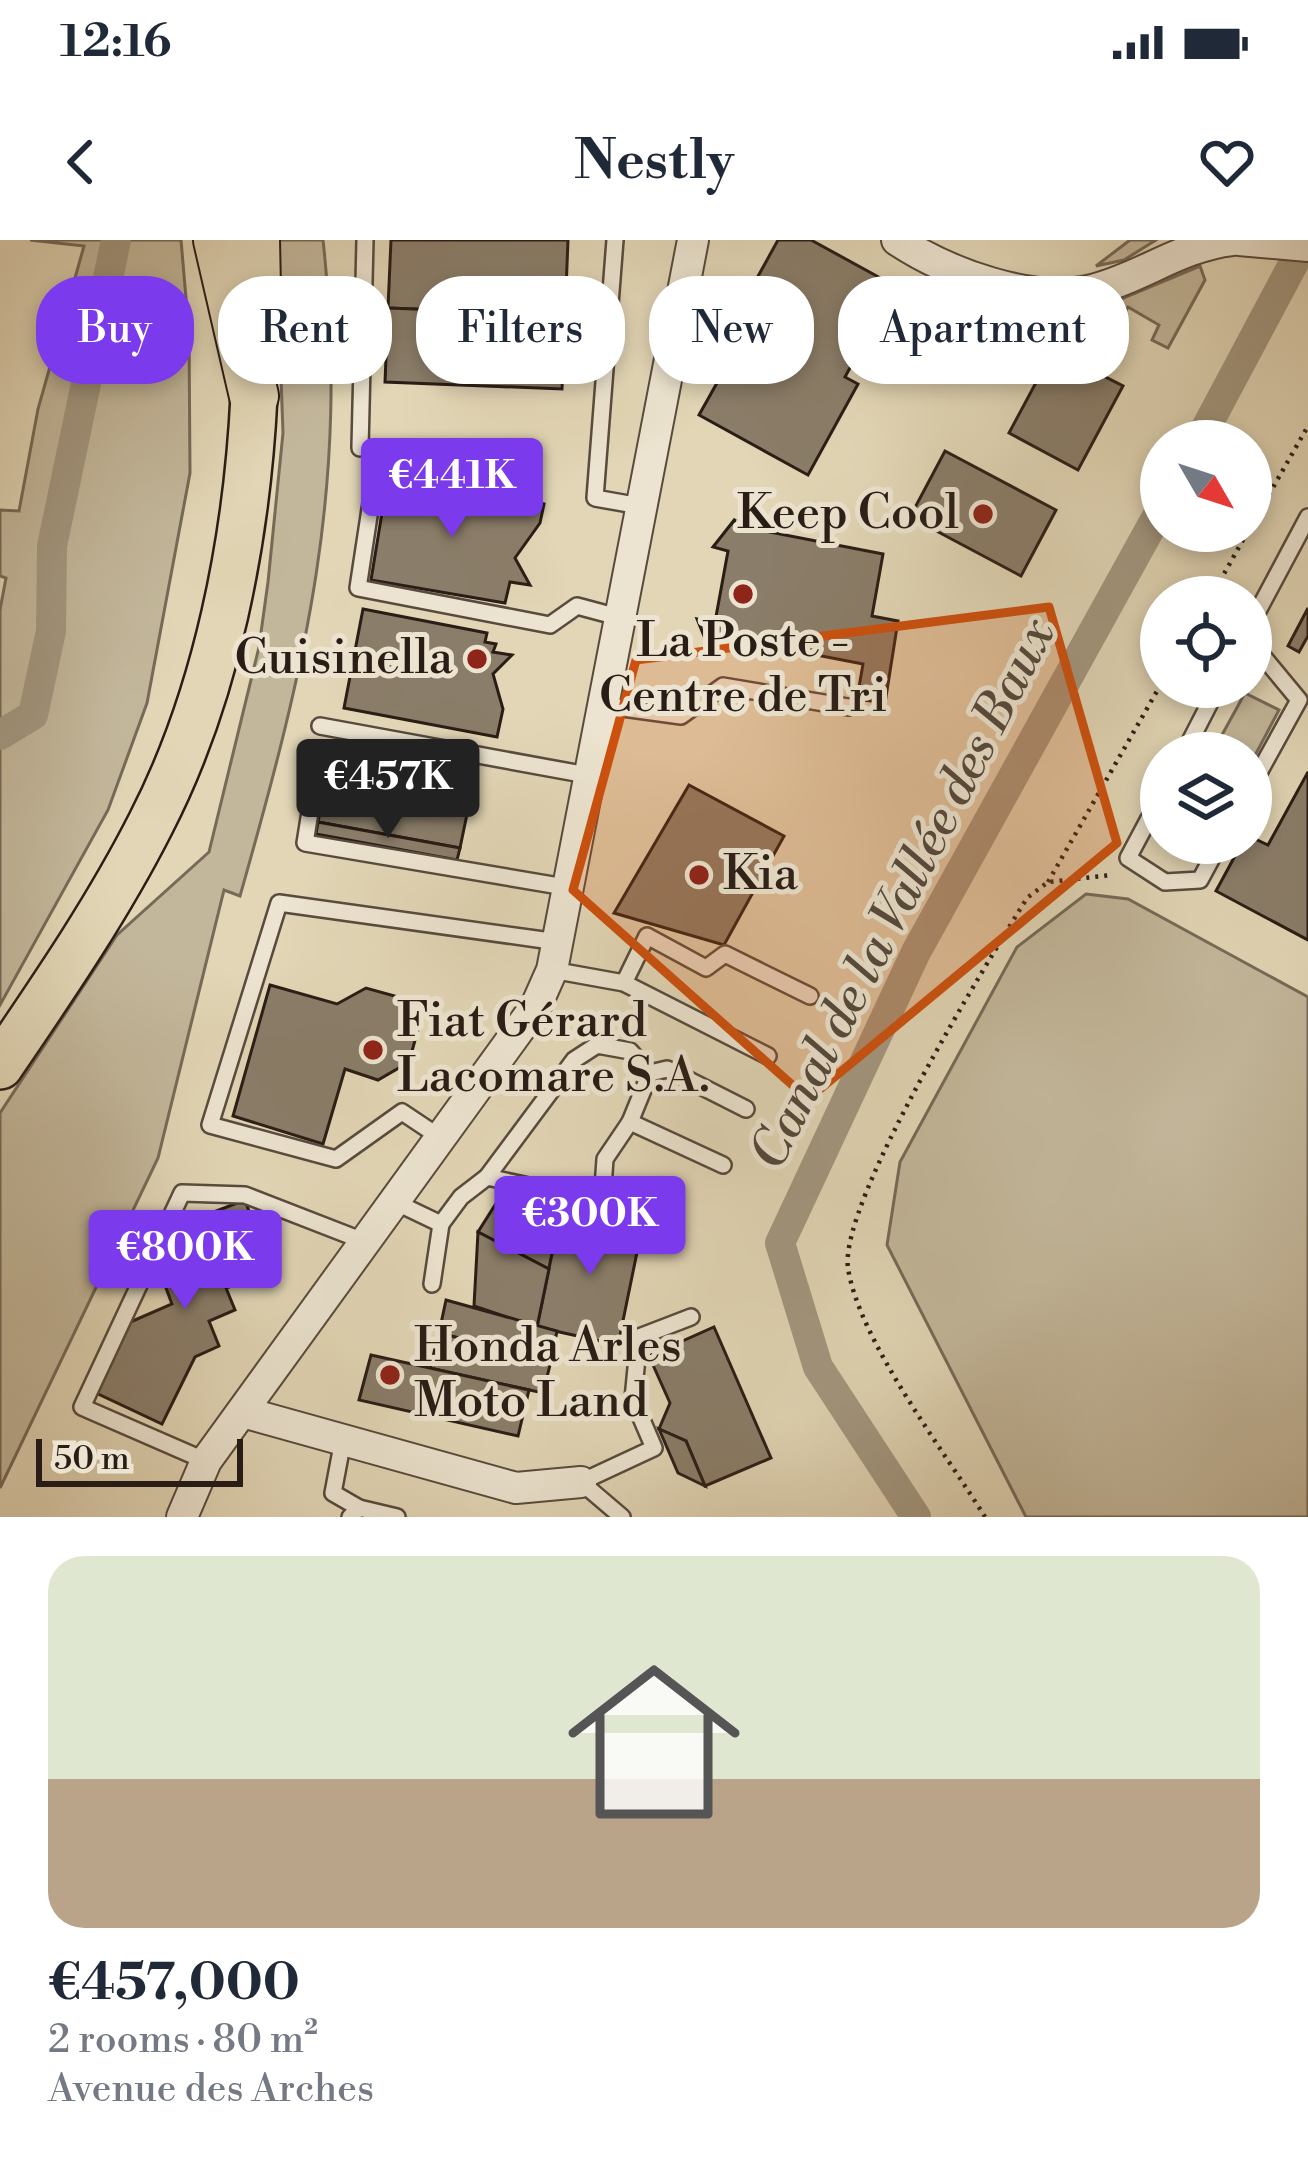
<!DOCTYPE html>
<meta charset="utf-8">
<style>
body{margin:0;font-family:"Libre Bodoni",serif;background:#f2f2f3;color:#1f2937;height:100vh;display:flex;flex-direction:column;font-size:45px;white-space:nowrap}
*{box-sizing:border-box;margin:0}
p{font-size:39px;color:#747a83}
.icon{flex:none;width:66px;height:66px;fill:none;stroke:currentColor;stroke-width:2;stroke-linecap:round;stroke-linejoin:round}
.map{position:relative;height:1277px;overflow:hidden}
.drawer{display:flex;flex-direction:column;background:#fff;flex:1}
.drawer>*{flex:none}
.guide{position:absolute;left:36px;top:36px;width:1236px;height:108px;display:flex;gap:24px}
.needle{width:78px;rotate:129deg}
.controls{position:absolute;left:1140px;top:180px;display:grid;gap:24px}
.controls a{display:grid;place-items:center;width:132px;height:132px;border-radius:50%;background:#fff;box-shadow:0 6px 18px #0003;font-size:60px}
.scale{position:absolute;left:36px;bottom:30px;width:207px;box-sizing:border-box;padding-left:12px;border:6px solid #2a1d16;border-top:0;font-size:33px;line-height:42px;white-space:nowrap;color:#2a1d16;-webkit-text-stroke:9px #ece4d0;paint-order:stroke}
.price{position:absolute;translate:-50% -102px;padding:0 27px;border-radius:12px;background:#7c3aed;color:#fff;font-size:39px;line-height:78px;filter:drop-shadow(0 3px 6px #0008)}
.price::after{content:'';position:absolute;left:50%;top:72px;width:36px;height:27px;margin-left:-18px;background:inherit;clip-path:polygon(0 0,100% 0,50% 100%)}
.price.on{background:#222;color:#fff}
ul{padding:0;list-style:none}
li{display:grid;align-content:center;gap:24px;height:636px;padding:0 48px}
li span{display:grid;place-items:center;height:372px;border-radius:36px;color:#555}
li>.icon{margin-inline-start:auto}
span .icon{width:216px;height:216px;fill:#fffc;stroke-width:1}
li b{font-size:51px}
.tag{padding:0 42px;border-radius:48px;background:#fff;box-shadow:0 6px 18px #0003;font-size:42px;line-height:108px}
.tag.on{background:#7c3aed;color:#fff}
.status{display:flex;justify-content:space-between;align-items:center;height:84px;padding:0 60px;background:#fff;direction:ltr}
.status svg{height:33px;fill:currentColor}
header{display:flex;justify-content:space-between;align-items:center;height:156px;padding:0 48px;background:#fff;font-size:54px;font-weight:700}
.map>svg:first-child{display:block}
.green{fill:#c3b79b;stroke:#766a58;stroke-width:3}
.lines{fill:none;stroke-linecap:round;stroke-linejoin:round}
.canal{stroke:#a39780;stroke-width:30}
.building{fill:#8a7d69;stroke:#2a1d16;stroke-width:3}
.service-casing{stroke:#584b3e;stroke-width:20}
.minor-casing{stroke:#584b3e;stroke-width:34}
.primary-casing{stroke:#2a1d16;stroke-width:50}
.trunk-casing{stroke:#2a1d16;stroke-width:52}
.path{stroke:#2a1d16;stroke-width:4.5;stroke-dasharray:3 6;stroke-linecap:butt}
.service{stroke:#ece4d0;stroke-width:15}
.minor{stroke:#ece4d0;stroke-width:30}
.primary{stroke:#e2d6b6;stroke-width:45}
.trunk{stroke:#e2d6b6;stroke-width:48}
.marked{fill:#cc500e;fill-opacity:0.2;stroke:#cc500e;stroke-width:9;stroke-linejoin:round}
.poi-dot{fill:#8f2418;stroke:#ece4d0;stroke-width:4.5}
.labels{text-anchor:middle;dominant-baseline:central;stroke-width:10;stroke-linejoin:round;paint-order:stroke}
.poi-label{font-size:48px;fill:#2a1d16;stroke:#ece4d0;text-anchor:start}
.water-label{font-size:51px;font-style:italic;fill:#54483b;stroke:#ece4d0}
</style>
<div class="status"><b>12:16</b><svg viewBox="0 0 49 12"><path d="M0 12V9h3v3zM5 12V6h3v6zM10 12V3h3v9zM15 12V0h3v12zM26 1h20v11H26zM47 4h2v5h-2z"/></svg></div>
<header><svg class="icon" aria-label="back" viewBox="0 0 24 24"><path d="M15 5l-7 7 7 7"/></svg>Nestly<svg class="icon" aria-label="heart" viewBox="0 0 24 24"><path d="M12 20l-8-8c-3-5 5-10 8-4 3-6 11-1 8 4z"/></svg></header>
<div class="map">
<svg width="1308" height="1277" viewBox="0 0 1308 1277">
<rect width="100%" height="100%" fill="#e2d6b6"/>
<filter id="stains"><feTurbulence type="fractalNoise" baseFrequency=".00167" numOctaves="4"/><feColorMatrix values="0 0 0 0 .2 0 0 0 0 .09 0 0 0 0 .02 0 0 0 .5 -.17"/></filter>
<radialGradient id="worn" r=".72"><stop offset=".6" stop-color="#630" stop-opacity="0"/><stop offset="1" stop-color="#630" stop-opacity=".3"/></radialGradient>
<g class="green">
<polygon points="30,0 181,0 189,93 190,233 147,463 108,570 0,765 0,370 6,338 0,336 0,270 19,271 38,169 84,6"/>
<path d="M276 0H323C350 244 306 424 240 656L224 650 158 918 0 1248V873L117 695 209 612 259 407 268 342 283 193Z"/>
<polygon points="1130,0 1156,0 1124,20 1096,26"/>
<polygon points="1200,26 1205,40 1168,108 1152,100 1159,85 1128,67 1117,87 1056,75 1090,72"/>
<polygon points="1245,453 1279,470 1251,523 1251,513 1212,513"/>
<polygon points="1086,654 1128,659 1308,757 1308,1277 1026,1277 887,1005 900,922 1017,707"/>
</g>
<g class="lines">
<g class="canal">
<polyline points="1199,201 1306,0"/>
<polyline points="0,495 33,475 51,391 52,306 116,0"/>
<polyline points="916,1277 818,1127 780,1003 916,712 1161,269"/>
</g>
</g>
<g class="building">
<polygon points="391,0 568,0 565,75 388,68"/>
<polygon points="778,0 811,0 895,46 845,137 858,144 808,235 699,175 749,86 735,78"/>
<polygon points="388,68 565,75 562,149 385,142"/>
<polygon points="1062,94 1098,114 1090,129 1123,146 1078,230 1009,193"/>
<polygon points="945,211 1056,270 1021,336 910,277"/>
<polygon points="388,236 544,264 540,283 515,318 530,345 510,342 505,363 371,340"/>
<polygon points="735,279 734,285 883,314 872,376 898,381 885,463 857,459 863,424 713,395 709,408 697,379 715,382 728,311 713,307"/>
<polygon points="1308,368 1308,396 1299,412 1288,406"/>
<polygon points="363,369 487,393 485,402 496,404 493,412 512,415 493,434 503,469 497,497 344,468"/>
<polygon points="331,520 473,545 460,608 318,582"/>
<polygon points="1308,532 1308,700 1216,651 1242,603 1251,603 1251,597 1268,605"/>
<polygon points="689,545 784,596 724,705 614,673"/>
<polygon points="318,582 460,608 457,620 316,594"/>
<polygon points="270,745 337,764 366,748 402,758 419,786 409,822 378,840 345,829 323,904 233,876"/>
<polygon points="502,954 561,970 549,1029 478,992"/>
<polygon points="245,960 271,1033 226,1048 235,1070 209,1081 219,1106 195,1117 162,1184 94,1152 128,1083 172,1064 163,1040 187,1030 172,988"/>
<polygon points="561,970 642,988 618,1105 537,1087"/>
<polygon points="478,992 549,1029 537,1087 474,1066"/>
<polygon points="446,1060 557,1091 551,1121 439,1093"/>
<polygon points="714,1087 771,1218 705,1246 686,1201 659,1189 670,1163 649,1116"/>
<polygon points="439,1093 551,1121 543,1153 430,1128"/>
<polygon points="371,1115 529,1150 518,1196 359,1160"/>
<polygon points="659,1189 686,1201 705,1246 678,1233"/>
</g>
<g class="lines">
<g class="service-casing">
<g id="service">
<polyline points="615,0 595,258 640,266"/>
<polyline points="360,208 365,0"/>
<polyline points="372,256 358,348 550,385 577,366 618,377"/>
<polyline points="1251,384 1308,277"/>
<polyline points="1251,402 1299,460 1251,547"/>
<polyline points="601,465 681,476 723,446 848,467"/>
<polyline points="320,486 587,535"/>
<polyline points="320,510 305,603 565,647"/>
<polyline points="1184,513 1218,447"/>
<polyline points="1161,556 1128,618 1165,642 1200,640 1220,603"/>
<polyline points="552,730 624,743 768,816"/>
<polyline points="624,743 647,696 706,728 725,714 810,756"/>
<polyline points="650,833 667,829 746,869"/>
<polyline points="441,898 402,872 336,919 210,885 279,663 558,702"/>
<polyline points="487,937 574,820 597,805 630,811 650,833 630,882"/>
<polyline points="395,962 441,984 461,957 487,937 602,962 605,919 630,882 723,925"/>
<polyline points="432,1044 441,984"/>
<polyline points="343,1200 333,1253 359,1268 350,1277"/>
<polyline points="206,1221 82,1167 182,953 245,955 366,1002"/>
<polyline points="359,1268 397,1277"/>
<polyline points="622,1277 581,1242 654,1208 633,1159 639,1097 691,1077"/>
</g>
</g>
<g class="minor-casing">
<g id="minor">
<path d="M897 0C947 33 1032 65 1092 50 1141 38 1180 6 1232 0"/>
<polyline points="1239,0 1308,6"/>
<polyline points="243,1172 516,1248 581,1242"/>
<polyline points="182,1277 206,1221 536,766 552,730 693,0"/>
</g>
</g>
<g class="primary-casing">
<path id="primary" d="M0 826C53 748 108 668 151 583 217 455 247 299 254 156"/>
</g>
<g class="trunk-casing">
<g id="trunk">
<polyline points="218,0 254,156"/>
<polyline points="255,0 257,97"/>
</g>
</g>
<g class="path">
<polyline points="1251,286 1308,186"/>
<polyline points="1211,357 1248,291"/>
<polyline points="1048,642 1161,444"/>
<path d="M985 1277C945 1212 859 1101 848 1028 839 962 987 723 1027 658L1048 642 1112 635"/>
</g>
<use href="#service" class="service"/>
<use href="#minor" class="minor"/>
<use href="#primary" class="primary"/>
<use href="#trunk" class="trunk"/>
</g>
<path class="marked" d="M1049 367 1117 603 808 859 573 650 636 420Z"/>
<g class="poi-dot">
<circle cx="983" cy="274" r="12"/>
<circle cx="743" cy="354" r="12"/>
<circle cx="477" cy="419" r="12"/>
<circle cx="699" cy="635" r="12"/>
<circle cx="373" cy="810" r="12"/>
<circle cx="390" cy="1135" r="12"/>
</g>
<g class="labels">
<g class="poi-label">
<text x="959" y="274" text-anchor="end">Keep Cool</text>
<text x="743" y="402" text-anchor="middle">La Poste -<tspan x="743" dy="55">Centre de Tri</tspan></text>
<text x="453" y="419" text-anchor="end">Cuisinella</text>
<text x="723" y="635">Kia</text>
<text x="397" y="782">Fiat Gérard<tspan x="397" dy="55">Lacomare S.A.</tspan></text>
<text x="414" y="1107">Honda Arles<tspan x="414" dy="55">Moto Land</tspan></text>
</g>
<g class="water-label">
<text transform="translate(904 654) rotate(-63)">Canal de la Vallée des Baux</text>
</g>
</g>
<rect width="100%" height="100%" filter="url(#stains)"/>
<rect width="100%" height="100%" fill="url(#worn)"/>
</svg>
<div class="controls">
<a><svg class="needle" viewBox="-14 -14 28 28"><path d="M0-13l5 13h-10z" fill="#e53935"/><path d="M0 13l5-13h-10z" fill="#747a83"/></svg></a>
<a><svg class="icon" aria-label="locate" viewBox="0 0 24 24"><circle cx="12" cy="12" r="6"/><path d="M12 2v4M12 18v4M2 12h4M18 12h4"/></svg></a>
<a><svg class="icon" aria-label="layers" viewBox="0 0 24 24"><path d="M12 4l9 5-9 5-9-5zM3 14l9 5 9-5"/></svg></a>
</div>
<div class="scale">50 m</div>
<b class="price" style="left:452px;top:300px">€441K</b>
<b class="price on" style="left:388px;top:601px">€457K</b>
<b class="price" style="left:590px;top:1038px">€300K</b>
<b class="price" style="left:185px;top:1072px">€800K</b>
<div class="guide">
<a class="tag on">Buy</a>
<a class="tag">Rent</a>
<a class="tag">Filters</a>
<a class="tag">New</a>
<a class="tag">Apartment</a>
</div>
</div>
<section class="drawer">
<ul>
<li><span style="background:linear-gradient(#dfe7d0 60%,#b9a48a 0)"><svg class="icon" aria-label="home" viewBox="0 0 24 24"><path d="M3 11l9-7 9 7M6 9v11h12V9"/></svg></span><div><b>€457,000</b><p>2 rooms · 80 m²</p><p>Avenue des Arches</p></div></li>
</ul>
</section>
